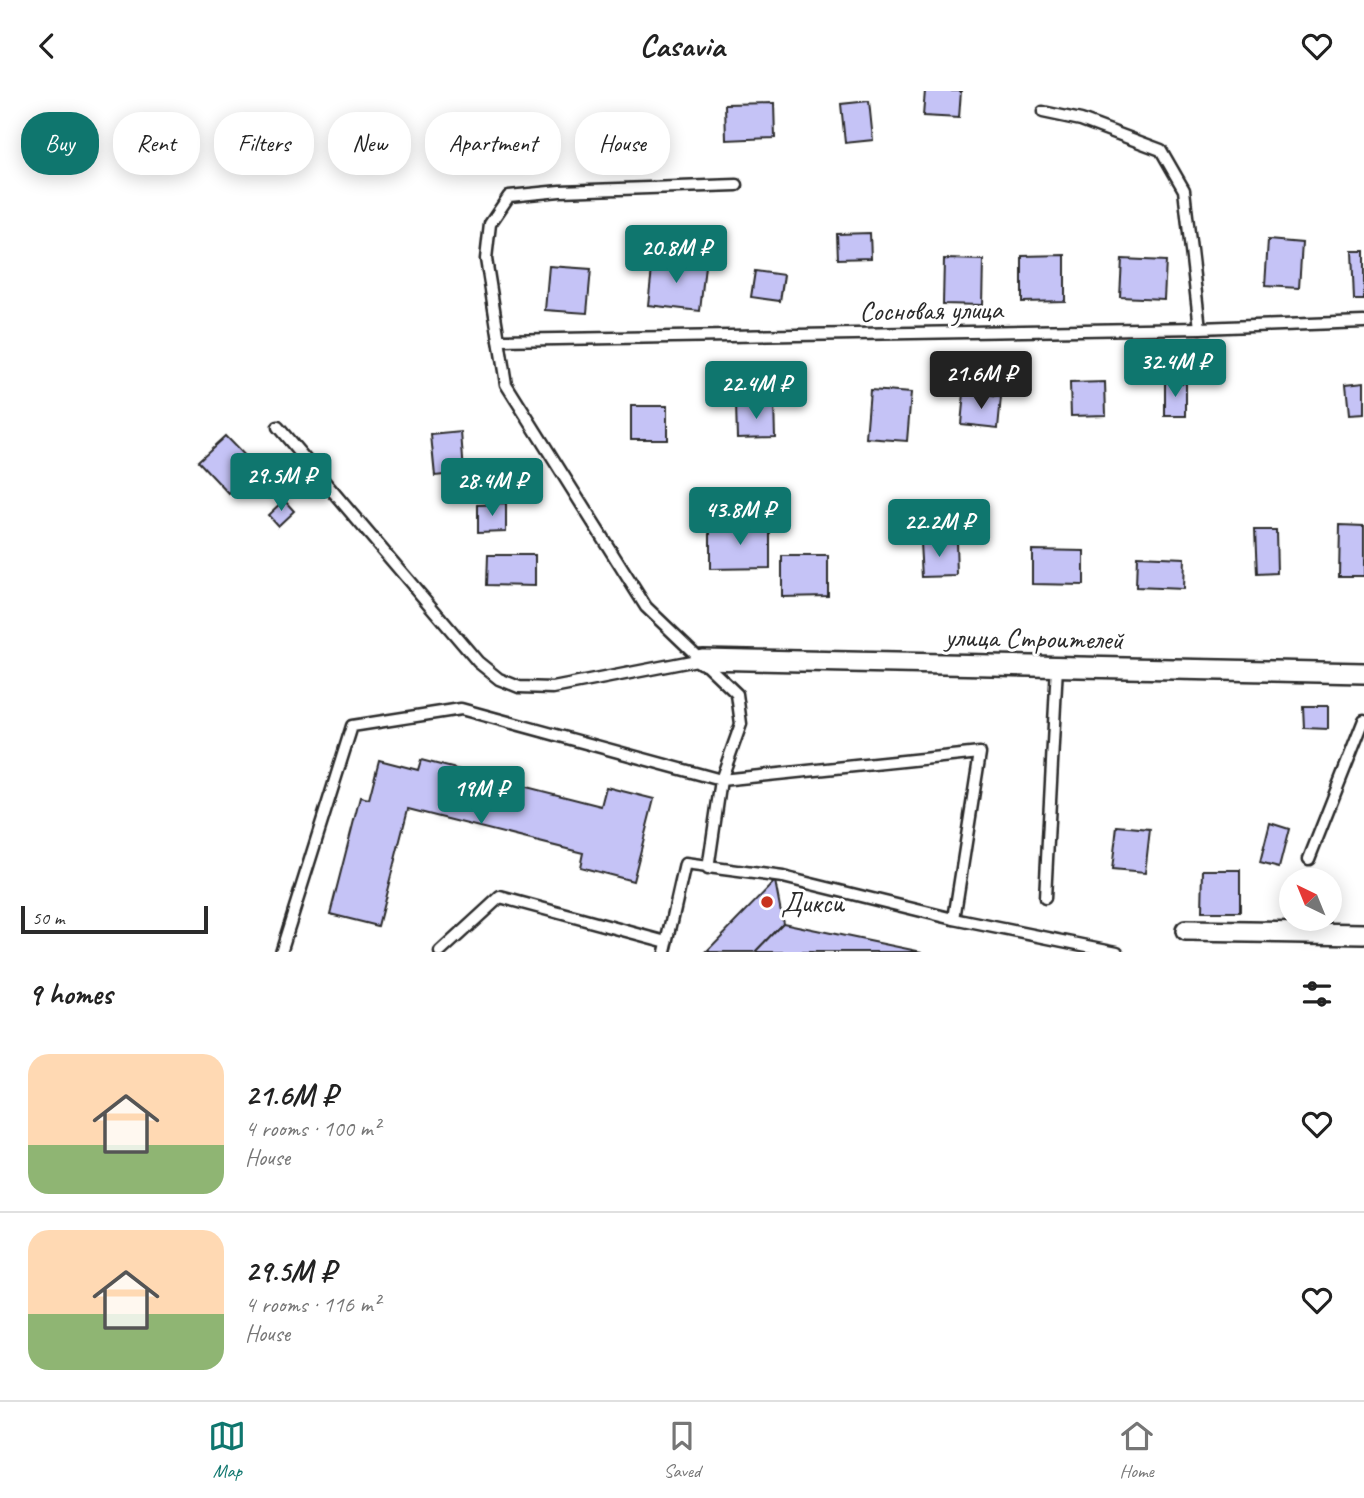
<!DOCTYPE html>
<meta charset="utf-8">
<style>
body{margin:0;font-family:Caveat,sans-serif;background:#f6f6f6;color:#222;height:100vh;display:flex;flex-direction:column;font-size:26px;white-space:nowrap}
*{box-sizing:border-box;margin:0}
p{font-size:23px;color:#767676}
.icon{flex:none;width:38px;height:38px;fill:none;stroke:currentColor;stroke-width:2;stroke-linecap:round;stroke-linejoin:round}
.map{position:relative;height:861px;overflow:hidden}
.side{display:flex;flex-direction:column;background:#fff;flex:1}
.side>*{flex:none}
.banner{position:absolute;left:21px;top:21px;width:700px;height:63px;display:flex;gap:14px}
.needle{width:46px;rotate:317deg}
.fabs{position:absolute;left:1279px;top:777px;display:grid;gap:14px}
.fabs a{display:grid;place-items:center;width:63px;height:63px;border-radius:50%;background:#fff;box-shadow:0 4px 18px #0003;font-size:35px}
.scale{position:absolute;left:21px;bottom:18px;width:187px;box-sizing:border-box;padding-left:7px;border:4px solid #2b2b2b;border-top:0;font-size:19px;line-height:24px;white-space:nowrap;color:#2b2b2b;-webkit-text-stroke:5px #fff;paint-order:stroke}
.price{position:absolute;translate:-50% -60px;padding:0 16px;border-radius:7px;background:#0f766e;color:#fff;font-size:23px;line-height:46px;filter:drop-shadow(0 2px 4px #0008)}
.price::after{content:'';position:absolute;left:50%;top:42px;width:21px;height:16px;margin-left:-10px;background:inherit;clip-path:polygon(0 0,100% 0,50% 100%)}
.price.selected{background:#222;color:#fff}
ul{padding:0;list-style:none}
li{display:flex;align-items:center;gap:21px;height:175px;padding:0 28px}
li+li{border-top:2px solid #e0e0e0}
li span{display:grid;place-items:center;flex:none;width:196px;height:140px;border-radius:21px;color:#555}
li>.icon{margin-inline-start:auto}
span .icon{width:84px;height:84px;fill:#fffc;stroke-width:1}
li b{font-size:30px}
h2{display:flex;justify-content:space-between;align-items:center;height:84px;padding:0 28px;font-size:30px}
.pill{padding:0 24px;border-radius:28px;background:#fff;box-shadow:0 4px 18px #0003;font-size:24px;line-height:63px}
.pill.selected{background:#0f766e;color:#fff}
header{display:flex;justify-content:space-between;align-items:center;height:91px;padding:0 28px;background:#fff;font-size:32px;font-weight:800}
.tabs{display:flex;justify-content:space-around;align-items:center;height:98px;border-top:2px solid #e0e0e0;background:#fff;font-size:19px;color:#767676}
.tabs a{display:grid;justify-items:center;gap:4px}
.tabs .selected{color:#0f766e}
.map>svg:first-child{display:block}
.building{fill:#c5c3f6;stroke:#2b2b2b;stroke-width:2}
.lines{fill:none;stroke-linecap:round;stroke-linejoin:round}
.service-casing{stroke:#2b2b2b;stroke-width:15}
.minor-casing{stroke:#2b2b2b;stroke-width:24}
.service{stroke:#fff;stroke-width:10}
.minor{stroke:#fff;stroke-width:19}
.poi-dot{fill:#c8321e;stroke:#fff;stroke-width:2.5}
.labels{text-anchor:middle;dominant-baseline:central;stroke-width:6;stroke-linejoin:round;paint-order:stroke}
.street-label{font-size:28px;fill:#2b2b2b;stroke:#fff}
.poi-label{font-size:28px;fill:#2b2b2b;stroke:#fff;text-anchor:start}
</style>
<header><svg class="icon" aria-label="back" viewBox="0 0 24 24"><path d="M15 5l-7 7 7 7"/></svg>Casavia<svg class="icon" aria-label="heart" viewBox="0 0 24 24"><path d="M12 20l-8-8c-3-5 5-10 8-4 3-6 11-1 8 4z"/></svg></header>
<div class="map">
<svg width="1364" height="861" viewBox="0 0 1364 861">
<rect width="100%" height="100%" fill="#fff"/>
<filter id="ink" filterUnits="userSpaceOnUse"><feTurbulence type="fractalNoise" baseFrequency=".0143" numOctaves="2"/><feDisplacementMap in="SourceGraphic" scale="14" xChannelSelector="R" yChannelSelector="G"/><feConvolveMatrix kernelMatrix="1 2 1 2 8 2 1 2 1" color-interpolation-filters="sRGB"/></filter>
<g filter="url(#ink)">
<g class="building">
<polygon points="925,0 961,0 959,27 923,25"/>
<polygon points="869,10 873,49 845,52 841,13"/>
<polygon points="774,12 775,47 726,49 725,13"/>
<polygon points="870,142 871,167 838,168 837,143"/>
<polygon points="1268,149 1302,152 1299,197 1265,195"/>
<polygon points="1352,160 1364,160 1364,209 1354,209"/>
<polygon points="1065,164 1065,210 1022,211 1022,165"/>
<polygon points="944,168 983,169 982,214 943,213"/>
<polygon points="1122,168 1166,170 1164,208 1120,206"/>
<polygon points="653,169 705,175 700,220 648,214"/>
<polygon points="549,175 591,178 587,222 545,219"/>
<polygon points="755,180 784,184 780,210 751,206"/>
<polygon points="1105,291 1106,324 1071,325 1070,292"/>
<polygon points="1165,291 1186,292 1186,325 1165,325"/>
<polygon points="1364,291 1364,323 1349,324 1346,293"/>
<polygon points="870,299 911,302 907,350 866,347"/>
<polygon points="964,302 1001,306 998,337 961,333"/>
<polygon points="774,312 775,346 737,347 736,313"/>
<rect x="631" y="315" width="36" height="33"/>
<polygon points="461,341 464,382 435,385 431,344"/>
<polygon points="225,345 256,377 229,403 198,370"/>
<polygon points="284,409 294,420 278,435 268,424"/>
<polygon points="506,413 506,440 478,441 478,414"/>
<polygon points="770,434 770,477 710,478 710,435"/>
<polygon points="1340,434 1364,435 1364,485 1339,485"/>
<polygon points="1255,439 1276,439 1277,482 1257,483"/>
<polygon points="956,451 957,485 922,486 920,452"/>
<polygon points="1032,459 1084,460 1084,494 1032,493"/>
<polygon points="488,464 535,464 535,495 487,494"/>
<polygon points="782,465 828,465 828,505 782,506"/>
<polygon points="1137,465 1184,467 1183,498 1136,496"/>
<polygon points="1303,615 1328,615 1328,638 1304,637"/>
<polygon points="379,669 418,679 421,669 601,715 606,696 654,708 633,790 580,776 583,762 408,718 378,835 330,823 360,706 369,708"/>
<polygon points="1270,732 1289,738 1279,777 1260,772"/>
<polygon points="1117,735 1150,738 1145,782 1112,779"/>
<polygon points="1203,779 1240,779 1240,821 1202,821"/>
<polygon points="775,790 783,832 755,861 706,861"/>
<polygon points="783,832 922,861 755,861"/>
</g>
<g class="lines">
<g class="service-casing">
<g id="service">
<polyline points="1043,21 1081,29 1161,59 1184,99 1200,237"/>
<polyline points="737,94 560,100 509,105 490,133 486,168 506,293 646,516 737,603 741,633 721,689 980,662 954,828"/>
<polyline points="499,249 1200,237 1364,231"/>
<polyline points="278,336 478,571 499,588 519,596 553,597 702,568"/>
<polyline points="1309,768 1364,629"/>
<polyline points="1045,807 1057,575"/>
<polyline points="281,861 352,635 461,618 721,689 708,778"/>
<polyline points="440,861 500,806 667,851"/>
<polyline points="665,861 685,773 783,786 954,828 1117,861"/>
</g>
</g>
<g class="minor-casing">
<g id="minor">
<polyline points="702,568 1364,582"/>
<polyline points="1186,840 1364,843"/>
</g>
</g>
<use href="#service" class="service"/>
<use href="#minor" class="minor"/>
</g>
</g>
<circle class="poi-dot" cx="767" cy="811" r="7"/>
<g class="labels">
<g class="street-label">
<text transform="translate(931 219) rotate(-1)">Сосновая улица</text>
<text transform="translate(1034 547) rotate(1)">улица Строителей</text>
</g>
<g class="poi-label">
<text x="781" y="811">Дикси</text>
</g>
</g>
</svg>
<div class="fabs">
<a><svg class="needle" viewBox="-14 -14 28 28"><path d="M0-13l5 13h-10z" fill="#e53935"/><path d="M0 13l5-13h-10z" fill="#767676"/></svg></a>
</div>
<div class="scale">50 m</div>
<b class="price" style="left:676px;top:194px">20.8M ₽</b>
<b class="price" style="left:1175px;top:308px">32.4M ₽</b>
<b class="price selected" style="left:981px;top:320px">21.6M ₽</b>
<b class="price" style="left:756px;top:330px">22.4M ₽</b>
<b class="price" style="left:281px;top:422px">29.5M ₽</b>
<b class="price" style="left:492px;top:427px">28.4M ₽</b>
<b class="price" style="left:740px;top:456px">43.8M ₽</b>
<b class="price" style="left:939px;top:468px">22.2M ₽</b>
<b class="price" style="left:481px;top:735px">19M ₽</b>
<div class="banner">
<a class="pill selected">Buy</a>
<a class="pill">Rent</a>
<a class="pill">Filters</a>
<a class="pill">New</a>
<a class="pill">Apartment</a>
<a class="pill">House</a>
</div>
</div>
<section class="side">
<h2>9 homes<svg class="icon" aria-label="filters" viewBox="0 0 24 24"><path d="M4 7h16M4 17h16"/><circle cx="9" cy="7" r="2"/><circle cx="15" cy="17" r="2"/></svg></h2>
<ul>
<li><span style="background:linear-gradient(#ffd9b3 65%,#8fb573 0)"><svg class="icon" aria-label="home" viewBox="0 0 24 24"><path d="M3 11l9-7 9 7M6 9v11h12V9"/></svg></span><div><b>21.6M ₽</b><p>4 rooms · 100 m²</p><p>House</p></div><svg class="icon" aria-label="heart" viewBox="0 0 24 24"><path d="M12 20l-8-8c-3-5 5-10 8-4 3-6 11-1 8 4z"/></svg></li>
<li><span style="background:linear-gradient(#ffd9b3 60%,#8fb573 0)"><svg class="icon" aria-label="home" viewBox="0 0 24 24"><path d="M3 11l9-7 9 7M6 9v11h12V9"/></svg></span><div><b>29.5M ₽</b><p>4 rooms · 116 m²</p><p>House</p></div><svg class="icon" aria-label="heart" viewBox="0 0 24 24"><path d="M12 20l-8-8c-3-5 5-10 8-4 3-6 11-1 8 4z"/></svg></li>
</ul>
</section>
<nav class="tabs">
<a class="selected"><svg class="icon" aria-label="map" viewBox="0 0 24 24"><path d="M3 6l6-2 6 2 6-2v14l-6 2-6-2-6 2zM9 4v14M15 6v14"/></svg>Map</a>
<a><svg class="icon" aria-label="saved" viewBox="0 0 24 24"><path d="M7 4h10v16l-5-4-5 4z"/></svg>Saved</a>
<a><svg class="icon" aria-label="home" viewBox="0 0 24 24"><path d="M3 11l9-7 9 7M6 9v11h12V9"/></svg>Home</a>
</nav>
